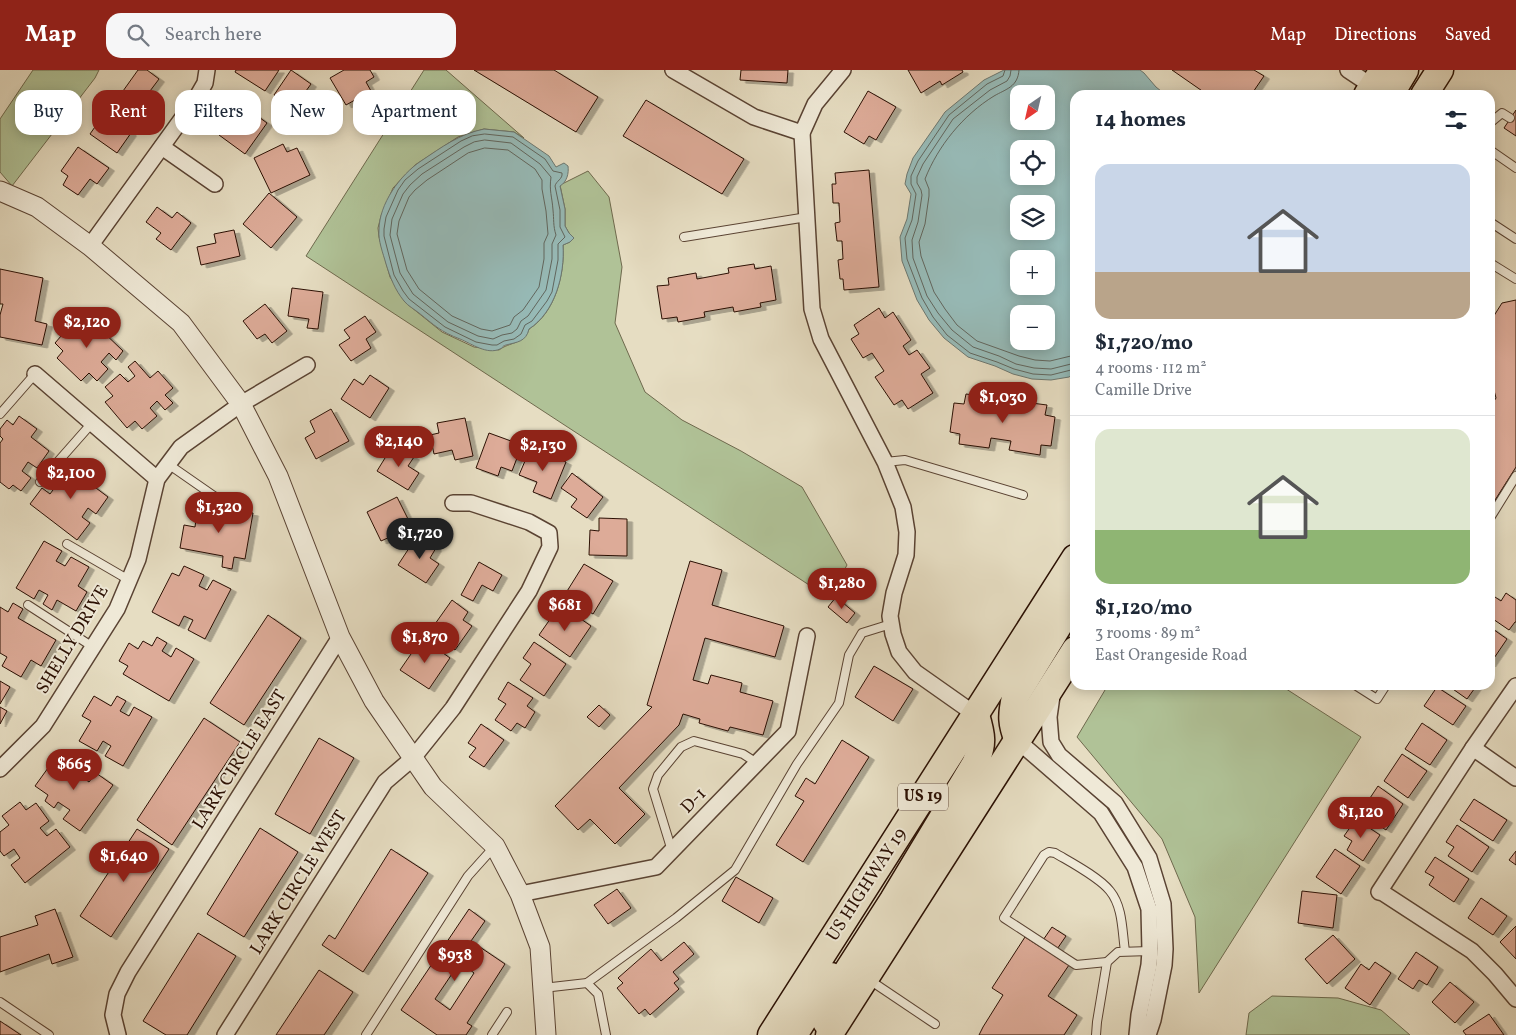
<!DOCTYPE html>
<meta charset="utf-8">
<style>
body{margin:0;font-family:Vollkorn,serif;background:#f6f6f7;color:#1f2937;height:100vh;display:flex;flex-direction:column;font-size:19px;white-space:nowrap}
*{box-sizing:border-box;margin:0}
p{font-size:16px;color:#747a83}
.icon{flex:none;width:28px;height:28px;fill:none;stroke:currentColor;stroke-width:2;stroke-linecap:round;stroke-linejoin:round}
.map{position:relative;flex:1;overflow:hidden}
.sheet{position:absolute;left:1070px;top:20px;width:425px;height:600px;display:flex;flex-direction:column;background:#fff;border-radius:15px;box-shadow:0 2px 12px #0003}
.sheet>*{flex:none}
.guide{position:absolute;left:15px;top:20px;width:475px;height:45px;display:flex;gap:10px}
.needle{width:32px;rotate:214deg}
.controls{position:absolute;left:1010px;top:15px;display:grid;gap:10px}
.controls a{display:grid;place-items:center;width:45px;height:45px;border-radius:10px;background:#fff;box-shadow:0 2px 12px #0003;font-size:25px}
.price{position:absolute;translate:-50% -42px;padding:0 11px;border-radius:18px;background:#8f2418;color:#fff;font-size:16px;line-height:32px;filter:drop-shadow(0 1px 2px #0008)}
.price::after{content:'';position:absolute;left:50%;top:30px;width:15px;height:11px;margin-left:-8px;background:inherit;clip-path:polygon(0 0,100% 0,50% 100%)}
.price.active{background:#222;color:#fff}
ul{padding:0;list-style:none}
li{display:grid;align-content:center;gap:10px;height:265px;padding:0 25px}
li+li{border-top:1px solid #e0e1e3}
li span{display:grid;place-items:center;height:155px;border-radius:15px;color:#555}
li>.icon{margin-inline-start:auto}
span .icon{width:90px;height:90px;fill:#fffc;stroke-width:1}
li b{font-size:21px}
h2{display:flex;justify-content:space-between;align-items:center;height:60px;padding:0 25px;font-size:21px}
.pill{padding:0 18px;border-radius:15px;background:#fff;box-shadow:0 2px 12px #0003;font-size:18px;line-height:45px}
.pill.active{background:#8f2418;color:#fff}
header{display:flex;align-items:center;gap:30px;box-sizing:border-box;height:70px;padding:0 25px;background:#8f2418;color:#fff}
header strong{font-size:24px}
nav{display:flex;gap:28px;margin-inline-start:auto;font-size:18px}
.search{width:350px;height:45px;background:#f6f6f7;display:flex;align-items:center;gap:12px;box-sizing:border-box;padding:0 18px;border-radius:15px;color:#747a83;font-size:19px}
.map>svg:first-child{display:block}
.green{fill:#b0c297;stroke:#6e694d}
.water{fill:#97bbb8;stroke:#6c7770;fill-rule:evenodd}
.lines{fill:none;stroke-linecap:round;stroke-linejoin:round}
.shore{stroke:#61665e;stroke-width:1}
.building{fill:#ddab98;stroke:#2b1003;fill-rule:evenodd;filter:url(#shadow)}
.service-casing{stroke:#5a4333;stroke-width:10}
.minor-casing{stroke:#5a4333;stroke-width:18}
.tertiary-casing{stroke:#5a4333;stroke-width:21}
.trunk-casing{stroke:#2b1003;stroke-width:29}
.service{stroke:#efe9d7;stroke-width:8}
.minor{stroke:#efe9d7;stroke-width:15}
.tertiary{stroke:#efe9d7;stroke-width:19}
.trunk{stroke:#e6ddc2;stroke-width:26}
.labels{text-anchor:middle;dominant-baseline:central;stroke-width:4;stroke-linejoin:round;paint-order:stroke}
.shield{fill:#efe9d7;stroke:#665143;stroke-width:1}
.shield-label{font-size:16px;font-weight:bold;fill:#2b1003}
.street-label{font-size:18px;fill:#2b1003;stroke:#efe9d7}
</style>
<header>
<strong>Map</strong>
<div class="search"><svg class="icon" aria-label="search" viewBox="0 0 24 24"><circle cx="10" cy="10" r="6"/><path d="M15 15l6 6"/></svg>Search here</div>
<nav><a>Map</a><a>Directions</a><a>Saved</a></nav>
</header>
<div class="map">
<svg width="1516" height="965" viewBox="0 0 1516 965">
<defs>
<filter id="shadow"><feDropShadow dx="5.5" dy="3" stdDeviation="0" flood-color="#0004"/></filter>
</defs>
<rect width="100%" height="100%" fill="#e6ddc2"/>
<filter id="stains"><feTurbulence type="fractalNoise" baseFrequency=".004" numOctaves="4"/><feColorMatrix values="0 0 0 0 .2 0 0 0 0 .09 0 0 0 0 .02 0 0 0 .5 -.17"/></filter>
<radialGradient id="worn" r=".72"><stop offset=".6" stop-color="#630" stop-opacity="0"/><stop offset="1" stop-color="#630" stop-opacity=".3"/></radialGradient>
<g class="green">
<polygon points="33,0 99,0 95,8 12,116 0,102 0,49"/>
<path d="M424 0H446L524 68 514 62 484 59 458 67 415 95 393 118 381 146 378 158 379 167 390 207 406 233 442 262 474 277 499 280C509 272 525 274 529 259 555 243 565 204 563 175L570 172 569 163 565 156V139L560 115 588 101 609 127 622 197 615 253 645 322 682 350 741 381 802 417 847 495 829 528 306 186Z"/>
<polygon points="1108,615 1280,615 1361,667 1199,923 1195,847 1162,769 1077,667"/>
<polygon points="1272,926 1338,928 1381,940 1410,965 1246,965 1249,943"/>
</g>
<g class="water">
<path d="M1004 0H1140L1144 3 1156 17 1166 25H1075V303L1069 307 1051 310 1032 309 1013 304 995 296 968 287 944 268 929 250 917 230 902 191 900 167 907 149 911 124 905 114 907 104 913 88 945 42 984 10ZM1019 24H1046V51H1019ZM1019 79H1046V106H1019ZM1019 134H1046V161H1019ZM1019 189H1046V216H1019ZM1019 244H1046V271H1019Z"/>
<path d="M484 59 514 62 549 86 556 97 564 93 568 96C569 103 567 112 560 116L565 139V156L569 163 574 168 570 172 563 175C565 205 555 242 529 259 526 272 517 272 506 275 500 277 506 276 500 279 487 285 472 274 460 269 441 262 434 255 419 243 414 239 408 236 404 231 395 220 390 207 386 194 383 183 378 171 379 160 379 134 400 105 421 91 442 77 459 64 484 59Z"/>
</g>
<g class="lines">
<g class="shore">
<polyline points="1005,0 1003,6 987,14 949,45 918,91 911,106 911,114 916,124 912,150 905,168 907,189 922,228 933,247 947,265 970,283 997,292 1014,299 1033,304 1051,305 1075,299"/>
<polyline points="1011,0 1010,6 1007,11 990,20 953,49 923,94 917,107 917,113 921,120 922,125 918,152 912,170 913,188 927,226 938,243 952,260 973,277 999,286 1016,294 1034,298 1051,299 1075,293"/>
<path d="M1019 0C1018 17 1006 19 994 26 963 45 938 76 925 109L929 119V126L925 154 919 172 921 186 934 222 945 239 957 255 977 271 1019 286 1035 290 1050 291 1075 285"/>
<path d="M485 64 513 67 545 89 553 101 562 103C563 109 556 111 555 116L560 140V157L565 167 558 174V190L552 222 547 231 532 251 525 255 521 264 514 269 504 271 497 275H492L476 272 445 257 409 229 403 221 394 205 384 166V159L386 147 398 120 405 110 418 99 461 71 472 66Z"/>
<path d="M485 70 511 73 540 94 551 107C549 121 552 126 553 140 554 149 553 156 556 165L552 174V189L546 220 528 246 521 251 517 259 512 263 502 265 493 269 478 266 448 252 413 224 400 203 390 165 392 149 403 124 410 115 422 104 464 77 474 72Z"/>
<polygon points="485,78 508,80 535,99 542,110 542,119 546,141 548,164 544,173 544,189 539,217 523,240 514,247 510,255 492,261 481,259 452,246 419,219 407,200 397,164 399,151 409,127 415,120 427,110 468,83"/>
</g>
</g>
<g class="building">
<polygon points="138,0 147,0 159,9 147,25 156,31 145,47 118,28"/>
<polygon points="236,0 279,0 265,21 235,2"/>
<polygon points="291,0 311,14 293,39 274,25"/>
<polygon points="344,0 370,0 374,7 366,12 371,21 346,35 330,8"/>
<polygon points="474,0 554,0 598,27 576,62"/>
<polygon points="741,0 788,0 787,13 740,10"/>
<polygon points="908,0 962,0 963,2 942,15 940,11 921,23"/>
<polygon points="1172,0 1254,0 1264,6 1251,25 1208,25"/>
<polygon points="868,21 896,37 876,70 869,66 864,74 844,62"/>
<polygon points="646,30 744,89 722,124 623,66"/>
<polygon points="241,34 267,53 245,84 219,65 225,57 216,51 227,35 236,42"/>
<polygon points="1516,40 1516,66 1504,58"/>
<polygon points="120,41 129,47 122,57 131,63 117,83 90,64 104,44 113,50"/>
<polygon points="283,74 287,82 297,78 310,105 271,123 254,88"/>
<polygon points="78,77 109,98 97,114 90,109 78,125 63,115 68,106 61,101"/>
<polygon points="869,100 879,217 844,220 843,209 840,209 838,190 843,189 842,171 837,171 835,153 840,152 839,133 833,133 832,114 836,114 835,103"/>
<polygon points="269,123 297,147 271,178 243,154"/>
<polygon points="157,137 172,148 177,142 191,153 171,180 156,169 161,163 146,152"/>
<polygon points="234,160 240,186 201,195 197,177 216,173 214,164"/>
<polygon points="754,194 755,199 771,196 776,230 760,233 761,237 734,242 733,237 704,242 705,247 678,252 677,247 662,249 657,216 669,215 668,208 696,203 697,209 729,203 728,198"/>
<polygon points="0,199 43,208 35,251 47,254 42,275 0,267 0,245 3,234 0,234"/>
<polygon points="292,218 323,222 318,259 307,258 309,249 288,246"/>
<polygon points="1516,230 1516,397 1490,438 1490,337 1496,328 1490,305 1490,252 1502,233"/>
<polygon points="265,234 287,261 272,273 265,264 257,269 243,251"/>
<polygon points="879,238 885,248 893,242 911,270 903,276 909,285 917,280 930,298 921,304 933,323 908,339 902,330 894,335 875,307 884,301 872,283 863,288 851,269 859,264 854,255"/>
<polygon points="82,243 90,251 97,243 105,251 99,258 123,281 116,290 109,283 101,292 108,299 97,311 89,303 81,311 57,288 63,281 55,273 68,258 76,266 83,258 75,251"/>
<polygon points="365,246 376,262 366,269 371,278 351,291 339,275 350,268 344,260"/>
<polygon points="135,291 150,308 158,301 173,318 165,325 173,333 165,340 157,331 150,338 157,346 142,359 135,351 127,358 105,332 113,326 105,317 120,304 128,312 135,306 128,297"/>
<polygon points="370,305 389,318 370,348 341,329 354,309 363,315"/>
<polygon points="966,324 996,328 995,338 1015,341 1016,331 1047,335 1045,345 1055,347 1051,376 1041,375 1040,385 1009,380 1011,371 991,368 989,378 959,374 960,364 950,362 954,333 964,334"/>
<polygon points="331,339 349,371 316,389 305,368 315,362 310,351"/>
<polygon points="19,346 37,359 31,367 49,381 37,398 28,392 22,401 31,408 21,421 13,415 9,419 0,412 0,373 3,369 0,366 0,359 7,350 13,355"/>
<polygon points="465,348 473,386 455,390 452,380 434,384 430,365 439,363 437,353"/>
<polygon points="489,363 522,375 512,401 501,397 498,406 476,398"/>
<polygon points="393,375 414,387 408,396 419,403 408,420 377,401"/>
<polygon points="531,377 566,392 551,429 533,422 537,412 519,405"/>
<polygon points="75,390 98,408 92,415 108,427 96,444 88,438 82,447 90,453 77,470 30,434 42,418 50,424"/>
<polygon points="572,403 603,427 587,448 571,437 577,429 561,418"/>
<polygon points="397,427 412,457 381,471 367,442"/>
<polygon points="198,434 220,438 218,449 229,451 231,440 253,443 245,489 234,487 232,499 222,497 223,486 180,478 184,455 195,457"/>
<polygon points="599,448 627,449 627,486 589,485 590,460 599,461"/>
<polygon points="417,466 436,478 430,488 439,494 426,513 398,495"/>
<polygon points="44,471 62,481 56,491 65,496 71,487 89,497 78,516 87,522 76,541 57,530 52,540 43,534 48,525 39,520 34,529 16,518"/>
<polygon points="690,491 722,500 712,535 784,556 775,587 705,568 693,610 708,614 711,605 742,613 740,622 773,631 763,665 730,657 728,661 699,653 700,649 683,644 679,655 619,718 645,744 615,774 590,749 578,760 555,736 652,637 647,635"/>
<polygon points="479,492 502,505 493,521 482,515 473,531 461,525"/>
<polygon points="584,494 613,511 593,544 564,526"/>
<polygon points="184,496 204,505 199,516 207,520 213,510 231,519 205,569 188,560 193,550 184,546 179,556 152,542 172,503 179,506"/>
<polygon points="1506,523 1516,530 1516,552 1515,552 1509,560 1490,547 1490,527 1492,525 1501,531"/>
<polygon points="836,527 855,543 847,553 828,537"/>
<polygon points="452,530 468,542 463,550 472,556 455,580 430,561"/>
<polygon points="13,533 23,539 18,548 56,570 41,596 31,590 21,607 2,596 7,587 0,583 0,537 8,542"/>
<polygon points="568,540 591,556 570,587 539,565 553,545 561,550"/>
<polygon points="268,545 301,568 244,655 210,633"/>
<polygon points="1490,557 1507,569 1490,594"/>
<polygon points="157,567 167,573 162,581 171,587 176,578 194,589 169,631 123,604 128,596 119,591 129,573 138,579 143,571 152,576"/>
<polygon points="422,568 450,588 429,619 400,600"/>
<polygon points="534,572 566,594 544,626 520,610 531,594 523,588"/>
<polygon points="874,596 913,619 893,651 855,627"/>
<polygon points="0,611 10,617 0,634"/>
<polygon points="508,612 533,628 527,636 535,642 525,658 517,653 511,661 495,650 506,634 498,629"/>
<polygon points="1451,615 1477,615 1467,629 1450,617"/>
<polygon points="1437,617 1466,636 1453,655 1424,636"/>
<polygon points="94,626 111,636 117,626 126,631 120,641 129,646 134,637 152,647 123,696 105,686 111,676 103,671 97,681 79,671 91,651 82,646"/>
<polygon points="599,635 610,645 599,657 587,647"/>
<polygon points="0,637 7,641 0,654"/>
<polygon points="204,648 240,672 172,775 137,750"/>
<polygon points="1422,653 1447,670 1430,695 1405,679"/>
<polygon points="481,654 504,670 484,697 469,687 476,678 468,673"/>
<polygon points="319,668 354,688 310,764 275,744"/>
<polygon points="842,670 869,687 803,792 776,775 804,731 795,726 806,708 815,714"/>
<polygon points="1402,684 1427,701 1408,728 1384,711"/>
<polygon points="70,685 87,697 81,706 89,712 96,703 113,715 80,761 63,749 70,740 58,732 54,738 45,731 48,725 35,716 48,698 57,704"/>
<polygon points="1378,716 1403,734 1386,760 1360,743"/>
<polygon points="1474,729 1507,750 1493,771 1460,750"/>
<polygon points="20,732 26,740 36,733 49,751 40,758 47,766 56,759 70,777 25,813 11,795 20,788 14,779 4,786 0,781 0,762 9,755 2,746"/>
<polygon points="1356,749 1380,765 1363,791 1347,780 1352,771 1344,766"/>
<polygon points="1457,755 1489,777 1472,802 1448,786 1454,777 1446,772"/>
<polygon points="260,758 298,782 244,867 207,844"/>
<polygon points="137,759 169,779 111,867 80,846"/>
<polygon points="391,779 428,803 363,902 322,875 329,865 335,869"/>
<polygon points="1335,779 1360,796 1341,824 1316,807"/>
<polygon points="1516,781 1516,795 1509,790"/>
<polygon points="1435,787 1469,809 1454,832 1429,815 1434,807 1425,802"/>
<polygon points="736,807 773,828 759,853 722,831"/>
<polygon points="617,819 631,838 608,854 594,835"/>
<polygon points="1302,821 1337,825 1333,858 1298,853"/>
<polygon points="1481,828 1507,846 1493,865 1468,848"/>
<polygon points="55,839 73,887 52,894 49,884 0,902 0,867 38,855 35,846"/>
<path d="M469 839 485 851 471 871 505 894 467 953 472 956 466 965H437L401 940ZM460 892 474 903 450 940 435 929Z"/>
<polygon points="1516,856 1516,889 1500,872"/>
<polygon points="1052,857 1066,866 1053,885 1069,895 1048,926 1077,945 1064,965 979,965 983,957 1003,925 992,918 1025,867 1039,876"/>
<polygon points="198,863 236,886 187,965 166,965 143,951"/>
<polygon points="1333,865 1355,889 1327,914 1305,889"/>
<polygon points="684,872 694,884 673,902 679,909 674,913 679,919 650,945 645,939 639,944 617,918 623,913 618,908 651,879 661,891"/>
<polygon points="1416,882 1438,897 1427,915 1419,910 1413,919 1398,909"/>
<polygon points="1375,892 1391,903 1370,935 1345,918 1361,894 1369,900"/>
<polygon points="319,900 353,922 324,965 276,965"/>
<polygon points="1450,912 1474,932 1455,953 1432,932"/>
<polygon points="1489,944 1504,965 1466,965 1463,961"/>
<polygon points="0,951 21,965 0,965"/>
</g>
<g class="lines">
<g class="service-casing">
<g id="service">
<polyline points="1490,53 1502,43 1510,48"/>
<polyline points="1490,80 1516,98"/>
<polyline points="1490,152 1516,169"/>
<polyline points="684,167 807,147"/>
<polyline points="1490,193 1516,209"/>
<polyline points="0,344 35,304"/>
<polyline points="885,392 905,390 1023,425"/>
<polyline points="168,394 214,426 223,430 239,434"/>
<polyline points="40,412 92,353"/>
<polyline points="1490,448 1516,406"/>
<polyline points="67,474 129,510"/>
<polyline points="28,535 93,577"/>
<polyline points="1355,615 1377,629 1386,615"/>
<polyline points="672,781 653,719 658,705 681,677 694,671 743,684 757,693"/>
<path d="M1107 892 1076 895 1004 848 1044 785 1049 782 1055 783C1070 792 1099 807 1110 821 1123 837 1122 861 1125 881"/>
<polyline points="868,909 935,954"/>
<polyline points="587,913 598,924 606,965"/>
<polyline points="543,918 587,913 676,848 735,800 797,694 839,633 849,585 862,563 891,554"/>
<polyline points="0,932 49,965"/>
<polyline points="366,965 468,806 494,777"/>
<polyline points="492,965 507,942"/>
<polyline points="1096,965 1097,952 1107,892 1118,882 1150,881"/>
</g>
</g>
<g class="minor-casing">
<g id="minor">
<polyline points="673,0 754,47 802,63"/>
<polyline points="843,0 815,34 802,63 812,239 821,269 885,392 903,437 907,462 906,485 894,523 890,546 893,564 899,582 915,602 976,645"/>
<polyline points="1348,0 1372,16"/>
<polyline points="162,77 215,114"/>
<polyline points="90,176 194,32 205,13 207,0"/>
<polyline points="35,304 157,409"/>
<polyline points="1516,616 1473,678 1379,822 1383,823 1472,881 1495,904 1516,929"/>
<polyline points="1052,626 1049,647 1051,672 1059,685 1115,733 1149,788 1163,834 1165,879 1164,895 1153,950 1148,965"/>
<polyline points="1018,671 1101,743 1135,797 1149,839 1150,881 1149,895 1139,945 1137,965"/>
<polyline points="1473,678 1516,708"/>
<polyline points="0,699 43,656 117,539 138,489 157,409 181,377 241,334 307,295"/>
<polyline points="520,824 656,797 788,661 807,566"/>
<polyline points="118,965 113,945 117,924 128,902 340,567"/>
<polyline points="225,965 385,712 413,688 453,638 529,521 550,477 549,463 529,452 471,433 453,433"/>
</g>
</g>
<g class="tertiary-casing">
<polyline id="tertiary" points="0,121 37,137 90,176 181,253 241,334 278,406 340,567 374,631 433,717 495,776 520,824 540,877 546,965"/>
</g>
<g class="trunk-casing">
<g id="trunk">
<polyline points="1367,25 1383,0"/>
<polyline points="1390,25 1405,0"/>
<polyline points="1424,25 1440,0"/>
<path d="M1018 671C1011 653 1011 646 1015 627L1075 529"/>
<path d="M826 952 839 914 893 830 975 694C984 674 982 665 976 645"/>
<polyline points="771,965 1075,488"/>
<polyline points="794,965 831,906"/>
<polyline points="829,965 1075,580"/>
</g>
</g>
<use href="#service" class="service"/>
<use href="#minor" class="minor"/>
<use href="#tertiary" class="tertiary"/>
<use href="#trunk" class="trunk"/>
</g>
<g class="labels">
<rect class="shield" x="898" y="713.5" width="50" height="27" rx="4"/>
<g class="shield-label">
<text x="923" y="727">US 19</text>
</g>
<g class="street-label">
<text transform="translate(73 570) rotate(-59)">SHELLY DRIVE</text>
<text transform="translate(240 690) rotate(-58)">LARK CIRCLE EAST</text>
<text transform="translate(694 731) rotate(-46)">D-1</text>
<text transform="translate(299 813) rotate(-58)">LARK CIRCLE WEST</text>
<text transform="translate(867 815) rotate(-57)">US HIGHWAY 19</text>
</g>
</g>
<rect width="100%" height="100%" filter="url(#stains)"/>
<rect width="100%" height="100%" fill="url(#worn)"/>
</svg>
<div class="controls">
<a><svg class="needle" viewBox="-14 -14 28 28"><path d="M0-13l5 13h-10z" fill="#e53935"/><path d="M0 13l5-13h-10z" fill="#747a83"/></svg></a>
<a><svg class="icon" aria-label="locate" viewBox="0 0 24 24"><circle cx="12" cy="12" r="6"/><path d="M12 2v4M12 18v4M2 12h4M18 12h4"/></svg></a>
<a><svg class="icon" aria-label="layers" viewBox="0 0 24 24"><path d="M12 4l9 5-9 5-9-5zM3 14l9 5 9-5"/></svg></a>
<a>+</a>
<a>−</a>
</div>
<b class="price" style="left:87px;top:279px">$2,120</b>
<b class="price" style="left:1003px;top:354px">$1,030</b>
<b class="price" style="left:399px;top:398px">$2,140</b>
<b class="price" style="left:543px;top:402px">$2,130</b>
<b class="price" style="left:71px;top:430px">$2,100</b>
<b class="price" style="left:219px;top:464px">$1,320</b>
<b class="price active" style="left:420px;top:490px">$1,720</b>
<b class="price" style="left:842px;top:540px">$1,280</b>
<b class="price" style="left:565px;top:562px">$681</b>
<b class="price" style="left:425px;top:594px">$1,870</b>
<b class="price" style="left:74px;top:721px">$665</b>
<b class="price" style="left:1361px;top:769px">$1,120</b>
<b class="price" style="left:124px;top:813px">$1,640</b>
<b class="price" style="left:455px;top:912px">$938</b>
<div class="guide">
<a class="pill">Buy</a>
<a class="pill active">Rent</a>
<a class="pill">Filters</a>
<a class="pill">New</a>
<a class="pill">Apartment</a>
</div>
<section class="sheet">
<h2>14 homes<svg class="icon" aria-label="filters" viewBox="0 0 24 24"><path d="M4 7h16M4 17h16"/><circle cx="9" cy="7" r="2"/><circle cx="15" cy="17" r="2"/></svg></h2>
<ul>
<li><span style="background:linear-gradient(#c9d6e8 70%,#b9a48a 0)"><svg class="icon" aria-label="home" viewBox="0 0 24 24"><path d="M3 11l9-7 9 7M6 9v11h12V9"/></svg></span><div><b>$1,720/mo</b><p>4 rooms · 112 m²</p><p>Camille Drive</p></div></li>
<li><span style="background:linear-gradient(#dfe7d0 65%,#8fb573 0)"><svg class="icon" aria-label="home" viewBox="0 0 24 24"><path d="M3 11l9-7 9 7M6 9v11h12V9"/></svg></span><div><b>$1,120/mo</b><p>3 rooms · 89 m²</p><p>East Orangeside Road</p></div></li>
</ul>
</section>
</div>
